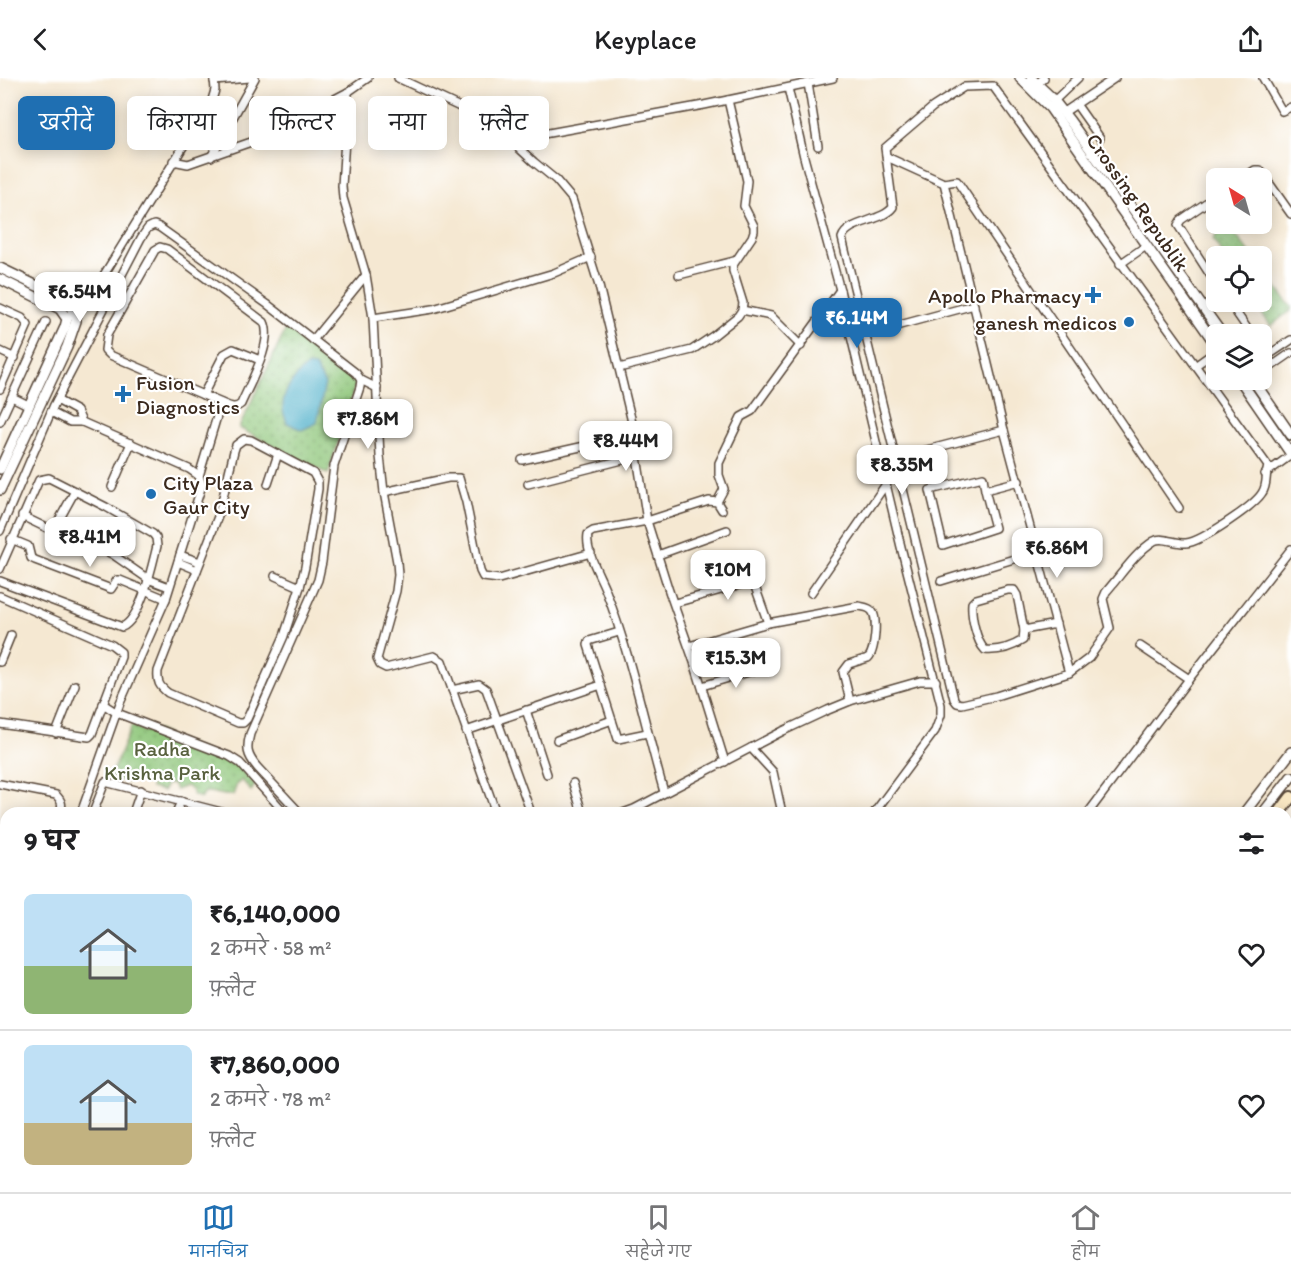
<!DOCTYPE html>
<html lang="hi">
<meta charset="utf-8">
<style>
body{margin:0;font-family:Itim,"Playpen Sans Deva",sans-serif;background:#f2f2f2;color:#202124;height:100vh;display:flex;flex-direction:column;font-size:22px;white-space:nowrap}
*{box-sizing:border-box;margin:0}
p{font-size:20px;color:#757577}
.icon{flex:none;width:33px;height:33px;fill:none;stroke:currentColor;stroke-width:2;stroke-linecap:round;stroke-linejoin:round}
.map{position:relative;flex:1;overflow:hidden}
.sheet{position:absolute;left:0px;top:729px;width:1292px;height:386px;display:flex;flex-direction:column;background:#fff;border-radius:18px 18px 0 0;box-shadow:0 3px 15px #0003}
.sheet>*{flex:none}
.guide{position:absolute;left:18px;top:18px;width:600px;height:54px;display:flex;gap:12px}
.needle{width:39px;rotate:323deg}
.controls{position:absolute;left:1206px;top:90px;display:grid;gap:12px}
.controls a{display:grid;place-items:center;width:66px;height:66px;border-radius:9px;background:#fff;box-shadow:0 3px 15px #0003;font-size:30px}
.price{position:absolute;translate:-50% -51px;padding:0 14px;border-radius:12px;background:#fff;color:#222;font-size:20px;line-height:39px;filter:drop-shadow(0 2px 3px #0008)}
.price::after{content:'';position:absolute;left:50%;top:36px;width:18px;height:14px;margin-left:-9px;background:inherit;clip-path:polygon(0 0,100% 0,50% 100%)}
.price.on{background:#1f6fb2;color:#fff}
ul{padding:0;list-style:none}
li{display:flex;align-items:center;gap:18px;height:150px;padding:0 24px}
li+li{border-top:2px solid #e0e0e0}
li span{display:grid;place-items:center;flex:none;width:168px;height:120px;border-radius:9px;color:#555}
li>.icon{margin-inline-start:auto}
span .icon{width:72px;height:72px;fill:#fffc;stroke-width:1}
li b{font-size:26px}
h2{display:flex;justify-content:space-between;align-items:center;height:72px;padding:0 24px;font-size:26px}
.chip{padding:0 21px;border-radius:9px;background:#fff;box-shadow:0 3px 15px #0003;font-size:21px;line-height:54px}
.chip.on{background:#1f6fb2;color:#fff}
header{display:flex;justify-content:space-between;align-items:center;height:78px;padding:0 24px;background:#fff;font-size:27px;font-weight:600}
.dock{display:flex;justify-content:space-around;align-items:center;height:84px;border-top:2px solid #e0e0e0;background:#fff;font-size:16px;color:#757577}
.dock a{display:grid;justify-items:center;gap:3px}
.dock .on{color:#1f6fb2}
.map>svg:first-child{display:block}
.green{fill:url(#green-dots);stroke:#64784c;stroke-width:1.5}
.water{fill:#49adc8;stroke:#426c73;stroke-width:1.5}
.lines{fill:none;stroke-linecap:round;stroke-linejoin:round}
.stream{stroke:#49adc8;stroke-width:2}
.minor-casing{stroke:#574639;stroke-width:10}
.tertiary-casing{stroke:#574639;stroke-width:12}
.secondary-casing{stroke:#574639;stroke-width:14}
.minor{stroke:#fff;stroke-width:7}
.tertiary{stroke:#fff;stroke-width:9}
.secondary{stroke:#f9e7c3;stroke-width:10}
.poi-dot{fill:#1f6fb2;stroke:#fff;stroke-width:2}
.labels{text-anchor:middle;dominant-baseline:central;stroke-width:4.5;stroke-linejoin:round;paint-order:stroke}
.street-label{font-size:21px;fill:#3b2a1e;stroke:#fff}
.poi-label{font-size:21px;fill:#3b2a1e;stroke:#fff;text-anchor:end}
.park-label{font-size:21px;fill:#58613e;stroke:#fff}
</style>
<header><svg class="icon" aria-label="back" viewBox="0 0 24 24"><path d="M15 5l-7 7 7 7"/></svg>Keyplace<svg class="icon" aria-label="share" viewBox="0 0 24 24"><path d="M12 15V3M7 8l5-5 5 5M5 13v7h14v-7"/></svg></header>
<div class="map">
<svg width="1291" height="1114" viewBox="0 0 1291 1114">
<defs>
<pattern id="green-dots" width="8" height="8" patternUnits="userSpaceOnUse" patternTransform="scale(1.5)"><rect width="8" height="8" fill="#8ec679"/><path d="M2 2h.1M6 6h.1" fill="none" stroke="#75a163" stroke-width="1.8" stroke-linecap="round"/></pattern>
</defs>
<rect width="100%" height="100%" fill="#fff"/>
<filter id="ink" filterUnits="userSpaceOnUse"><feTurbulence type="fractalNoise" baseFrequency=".0167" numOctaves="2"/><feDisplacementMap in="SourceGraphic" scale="12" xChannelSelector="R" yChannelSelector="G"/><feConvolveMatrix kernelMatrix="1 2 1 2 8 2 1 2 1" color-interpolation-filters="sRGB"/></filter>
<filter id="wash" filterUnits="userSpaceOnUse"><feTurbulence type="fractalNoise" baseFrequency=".008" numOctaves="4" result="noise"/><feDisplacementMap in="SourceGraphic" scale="24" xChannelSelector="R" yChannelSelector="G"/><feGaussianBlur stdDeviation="1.35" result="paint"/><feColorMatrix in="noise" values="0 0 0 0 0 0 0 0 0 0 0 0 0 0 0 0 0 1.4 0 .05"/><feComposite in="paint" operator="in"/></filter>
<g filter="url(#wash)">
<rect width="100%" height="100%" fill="#f5e8d2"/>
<g class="green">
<polygon points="1223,146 1227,146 1252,178 1224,178 1213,162"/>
<polygon points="1262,191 1291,229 1291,232 1271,248 1254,224 1262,224"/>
<polygon points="287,249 357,301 328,396 239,350"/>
<path d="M132 647 145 654 150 649 239 689 255 707 251 713 242 702 237 706 233 717C222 719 216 713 205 714L201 720 193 717 192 712 186 708 176 712 173 705 167 706 163 713 151 710 152 704 134 696 127 704 110 699Z"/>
</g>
<path class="water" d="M307 288 315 289 325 306 317 345 302 352 287 345C286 341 283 336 283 331 281 315 296 297 307 288Z"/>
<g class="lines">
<g class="stream">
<polyline points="0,1104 6,1106"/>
<polyline points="12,1108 28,1114"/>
</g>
</g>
</g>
<g filter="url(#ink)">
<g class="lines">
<g class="minor-casing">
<g id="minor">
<polyline points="398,0 477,37 496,49 534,84 556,102 572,121 599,208 631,340 647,443 669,513 694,584 725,684"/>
<polyline points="1263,0 1282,33 1291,29"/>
<polyline points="214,3 250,0"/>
<polyline points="808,5 818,68"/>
<polyline points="1037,6 1044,0"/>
<path d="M993 8 1268 388C1265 397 1268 407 1262 415 1254 428 1201 464 1186 465 1175 466 1163 458 1154 463 1135 475 1121 497 1106 514L1103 521 1110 550 1089 580 1069 595 996 618 962 626 957 625 954 621 842 160C847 143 882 144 893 129L885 70 933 29 964 9Z"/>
<polyline points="788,10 804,79 840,212 901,469 941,627 941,637 935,653 874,735"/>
<polyline points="348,14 342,108 343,120 366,197 373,240 380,378 384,414 397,484 398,497 396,513 377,581 380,587 386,590 434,578 442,583 496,735"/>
<polyline points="1054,23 1078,0"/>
<polyline points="1076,26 1100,60"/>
<polyline points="1063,35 1115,0"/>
<polyline points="510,62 704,27 833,0"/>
<polyline points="211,79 255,0"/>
<polyline points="887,79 944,105 1004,352 1069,595"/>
<polyline points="173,83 188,86 254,63 348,14 368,0"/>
<polyline points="1243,100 1255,92 1260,92 1291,136"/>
<polyline points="944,105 957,103 1179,430"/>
<polyline points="1216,118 1181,142 1178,147 1216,206"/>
<path d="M160 169 167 171 264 244C274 264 249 307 241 326 235 331 231 329 224 326L110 277 105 272 107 257 155 172Z"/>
<polyline points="1120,186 1146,168"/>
<polyline points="679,197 734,183"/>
<polyline points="1229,224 1251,256"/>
<polyline points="0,230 22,240 28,247 0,311"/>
<polyline points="742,232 771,238 801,268"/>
<polyline points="70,236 102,200 212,22 215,12 214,0"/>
<polyline points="373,240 433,231 554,195 591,179"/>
<polyline points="885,251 974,227"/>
<polyline points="313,262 366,197"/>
<polyline points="1262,271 1273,287"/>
<polyline points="0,273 15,280"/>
<polyline points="1267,278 1291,262"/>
<polyline points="1195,288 1216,273"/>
<polyline points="619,290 692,272 713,258 738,238 742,232 743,225 733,193 733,187 752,159 754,153 754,148 744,128 747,103 728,22"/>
<polyline points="1262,295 1291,275"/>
<polyline points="361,302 377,310"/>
<polyline points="203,317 224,276 233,271 260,282"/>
<polyline points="12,319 28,327"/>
<polyline points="57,322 77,333 82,344"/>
<polyline points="51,334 70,344 82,344 189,391 199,398 202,407 166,521 120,625 81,735"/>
<polyline points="0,344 46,244"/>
<path d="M244 361 251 362 313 395 318 404V411L305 489 300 509 284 558 247 641 243 645H238L168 615C159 608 157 604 158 593L219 436 234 373 236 367Z"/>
<polyline points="896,380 1004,352"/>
<polyline points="522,382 634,357"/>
<polyline points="1265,396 1291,377"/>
<polyline points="199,398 221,325"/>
<polyline points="268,406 278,376"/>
<polyline points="528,406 638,378"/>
<polyline points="112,409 131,365"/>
<polyline points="985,412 995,450 943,467 930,412 983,399 985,412 1019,403"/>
<polyline points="384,414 448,400 459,400 466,424 480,493 483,499 499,501 591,475"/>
<polyline points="717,424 724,411 719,397 719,385 741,339 752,333 840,212"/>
<polyline points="22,438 53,453 64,452 112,476 148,501 169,509"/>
<path d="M0 453 54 327 141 160 148 150 154 147 159 149 267 226 356 295 361 302 360 309 334 388 322 484 318 502 250 656C246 671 247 677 257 689L300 735"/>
<polyline points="53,453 75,413"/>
<polyline points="11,461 28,468 31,480 35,482 111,511 117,502 120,502 166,521"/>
<polyline points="180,477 200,484"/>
<polyline points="658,477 727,452"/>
<polyline points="178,484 197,492"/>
<path d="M0 491 39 402 49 400 106 429 153 456 156 460 157 468C152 488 141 541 122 549L0 503"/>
<polyline points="275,498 300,509"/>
<polyline points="941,503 1037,474"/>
<path d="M1008 512H1014L1017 517 1024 552 1023 562C1012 569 998 573 985 572 976 563 971 538 972 525L976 521Z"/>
<polyline points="811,515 886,406"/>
<polyline points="0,518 112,567 121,574 121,579 92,656 89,659 0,646"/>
<polyline points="675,525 753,503 768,545"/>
<polyline points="1024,552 1056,546"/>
<polyline points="619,554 589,563 588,567 618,661 647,655"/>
<path d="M689 568 768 545 859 528C863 529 869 529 872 533 878 540 875 574 868 580L849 586 843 594 850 623"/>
<polyline points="1140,568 1189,601"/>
<polyline points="0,584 11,557"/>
<polyline points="702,608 762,590"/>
<polyline points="452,612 479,606 486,611 531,735"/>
<polyline points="103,626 117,635 229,678 240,685 285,735"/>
<polyline points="526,632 547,696"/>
<polyline points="466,653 601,607"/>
<polyline points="56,655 75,607"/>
<polyline points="557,662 612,642"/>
<polyline points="751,670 773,694 782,735"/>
<polyline points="573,705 582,735"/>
<path d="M0 706 56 717C62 723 63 727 60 735"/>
<path d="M664 714C645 648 631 578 606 513 600 497 585 474 588 456L593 453 647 443 709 423 717 424 722 432"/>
<polyline points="93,735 105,704 225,735"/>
<polyline points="133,735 141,712"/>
<polyline points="176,735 181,723"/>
<polyline points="623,735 634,731 783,653 828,632 850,623 920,603 936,603"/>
<polyline points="1088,735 1189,601 1291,471"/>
<polyline points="0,834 6,836"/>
<polyline points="1286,849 1291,842"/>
<polyline points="0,899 6,881"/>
<polyline points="0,956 6,939"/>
<polyline points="1286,1053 1291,1056"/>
<polyline points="1084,1114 1088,1108"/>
<polyline points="1228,1114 1234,1108"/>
<polyline points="1273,1114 1273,1108"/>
</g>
</g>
<g class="tertiary-casing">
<g id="tertiary">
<polyline points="1020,0 1050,30 1216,267"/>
<polyline points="1031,0 1052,20 1070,43 1222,256"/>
<polyline points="0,190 62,220 74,233 76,243 67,269 0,412"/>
<polyline points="0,201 60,231 67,241 65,249 0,391"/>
<polyline points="1240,302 1291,376"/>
<polyline points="1253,302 1291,357"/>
<polyline points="1244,735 1291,674"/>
<polyline points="1263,735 1291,699"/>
<polyline points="1286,826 1291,819"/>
<polyline points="0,1092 6,1095"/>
<polyline points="41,1108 56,1114"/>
<polyline points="194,1108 207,1114"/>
<polyline points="950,1114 955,1108"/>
<polyline points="971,1114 975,1108"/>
<polyline points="1062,1114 1066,1108"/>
</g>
</g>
<g class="secondary-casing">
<g id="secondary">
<polyline points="1279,735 1291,719"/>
<polyline points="1286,798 1291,791"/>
<polyline points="0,1045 1,1042"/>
<polyline points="0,1055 6,1057"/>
<polyline points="0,1079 6,1082"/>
<polyline points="68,1108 84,1114"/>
<polyline points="162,1108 175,1114"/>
<polyline points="92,1114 94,1108"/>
<polyline points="992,1114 996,1108"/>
<polyline points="1042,1114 1046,1108"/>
</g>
</g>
<use href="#minor" class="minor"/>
<use href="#tertiary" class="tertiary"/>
<use href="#secondary" class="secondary"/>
</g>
</g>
<g class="poi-dot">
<path d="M1090 208h6v6h6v6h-6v6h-6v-6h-6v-6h6z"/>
<circle cx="1129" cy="244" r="6"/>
<path d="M120 307h6v6h6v6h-6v6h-6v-6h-6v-6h6z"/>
<circle cx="151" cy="416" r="6"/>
</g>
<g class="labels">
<g class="street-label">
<text transform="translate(1138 124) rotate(55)">Crossing Republik</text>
</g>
<g class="poi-label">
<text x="1081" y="217">Apollo Pharmacy</text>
<text x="1117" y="244">ganesh medicos</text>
<text x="136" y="304" text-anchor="start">Fusion<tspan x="136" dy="24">Diagnostics</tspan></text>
<text x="163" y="404" text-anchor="start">City Plaza<tspan x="163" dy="24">Gaur City</tspan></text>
</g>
<g class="park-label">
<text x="162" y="670">Radha<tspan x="162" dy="24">Krishna Park</tspan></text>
</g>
</g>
</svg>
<div class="controls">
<a><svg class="needle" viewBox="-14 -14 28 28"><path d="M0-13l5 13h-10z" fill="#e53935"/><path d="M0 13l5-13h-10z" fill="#757577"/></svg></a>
<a><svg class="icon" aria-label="locate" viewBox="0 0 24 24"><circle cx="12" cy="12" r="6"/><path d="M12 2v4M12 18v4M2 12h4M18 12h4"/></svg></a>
<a><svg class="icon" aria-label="layers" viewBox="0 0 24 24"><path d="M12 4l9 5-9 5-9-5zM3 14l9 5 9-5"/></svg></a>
</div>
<b class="price" style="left:80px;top:245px">₹6.54M</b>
<b class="price on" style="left:857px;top:271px">₹6.14M</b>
<b class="price" style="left:368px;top:372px">₹7.86M</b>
<b class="price" style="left:626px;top:394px">₹8.44M</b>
<b class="price" style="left:902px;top:418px">₹8.35M</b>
<b class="price" style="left:90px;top:490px">₹8.41M</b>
<b class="price" style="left:1057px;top:501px">₹6.86M</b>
<b class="price" style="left:728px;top:523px">₹10M</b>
<b class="price" style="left:736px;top:611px">₹15.3M</b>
<div class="guide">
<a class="chip on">खरीदें</a>
<a class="chip">किराया</a>
<a class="chip">फ़िल्टर</a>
<a class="chip">नया</a>
<a class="chip">फ़्लैट</a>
</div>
<section class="sheet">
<h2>9 घर<svg class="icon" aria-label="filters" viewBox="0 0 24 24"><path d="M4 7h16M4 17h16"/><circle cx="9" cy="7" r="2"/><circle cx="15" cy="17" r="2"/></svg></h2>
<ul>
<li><span style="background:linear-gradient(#bfe0f5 60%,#8fb573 0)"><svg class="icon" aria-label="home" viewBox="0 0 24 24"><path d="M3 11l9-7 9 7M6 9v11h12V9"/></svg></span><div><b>₹6,140,000</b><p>2 कमरे · 58 m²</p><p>फ़्लैट</p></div><svg class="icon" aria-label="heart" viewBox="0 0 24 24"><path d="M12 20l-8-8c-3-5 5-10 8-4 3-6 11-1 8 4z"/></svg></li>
<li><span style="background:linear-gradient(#bfe0f5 65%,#c2b280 0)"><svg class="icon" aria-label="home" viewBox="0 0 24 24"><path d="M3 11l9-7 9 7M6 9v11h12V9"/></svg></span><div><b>₹7,860,000</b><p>2 कमरे · 78 m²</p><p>फ़्लैट</p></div><svg class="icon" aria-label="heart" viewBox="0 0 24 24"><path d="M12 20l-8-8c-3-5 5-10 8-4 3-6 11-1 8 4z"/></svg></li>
</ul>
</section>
</div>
<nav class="dock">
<a class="on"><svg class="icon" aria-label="map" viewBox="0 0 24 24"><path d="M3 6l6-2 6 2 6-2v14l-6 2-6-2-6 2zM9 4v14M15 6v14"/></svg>मानचित्र</a>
<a><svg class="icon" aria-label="saved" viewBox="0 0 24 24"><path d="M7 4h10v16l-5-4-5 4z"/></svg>सहेजे गए</a>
<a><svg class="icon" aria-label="home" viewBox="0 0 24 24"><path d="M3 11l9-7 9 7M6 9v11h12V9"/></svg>होम</a>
</nav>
